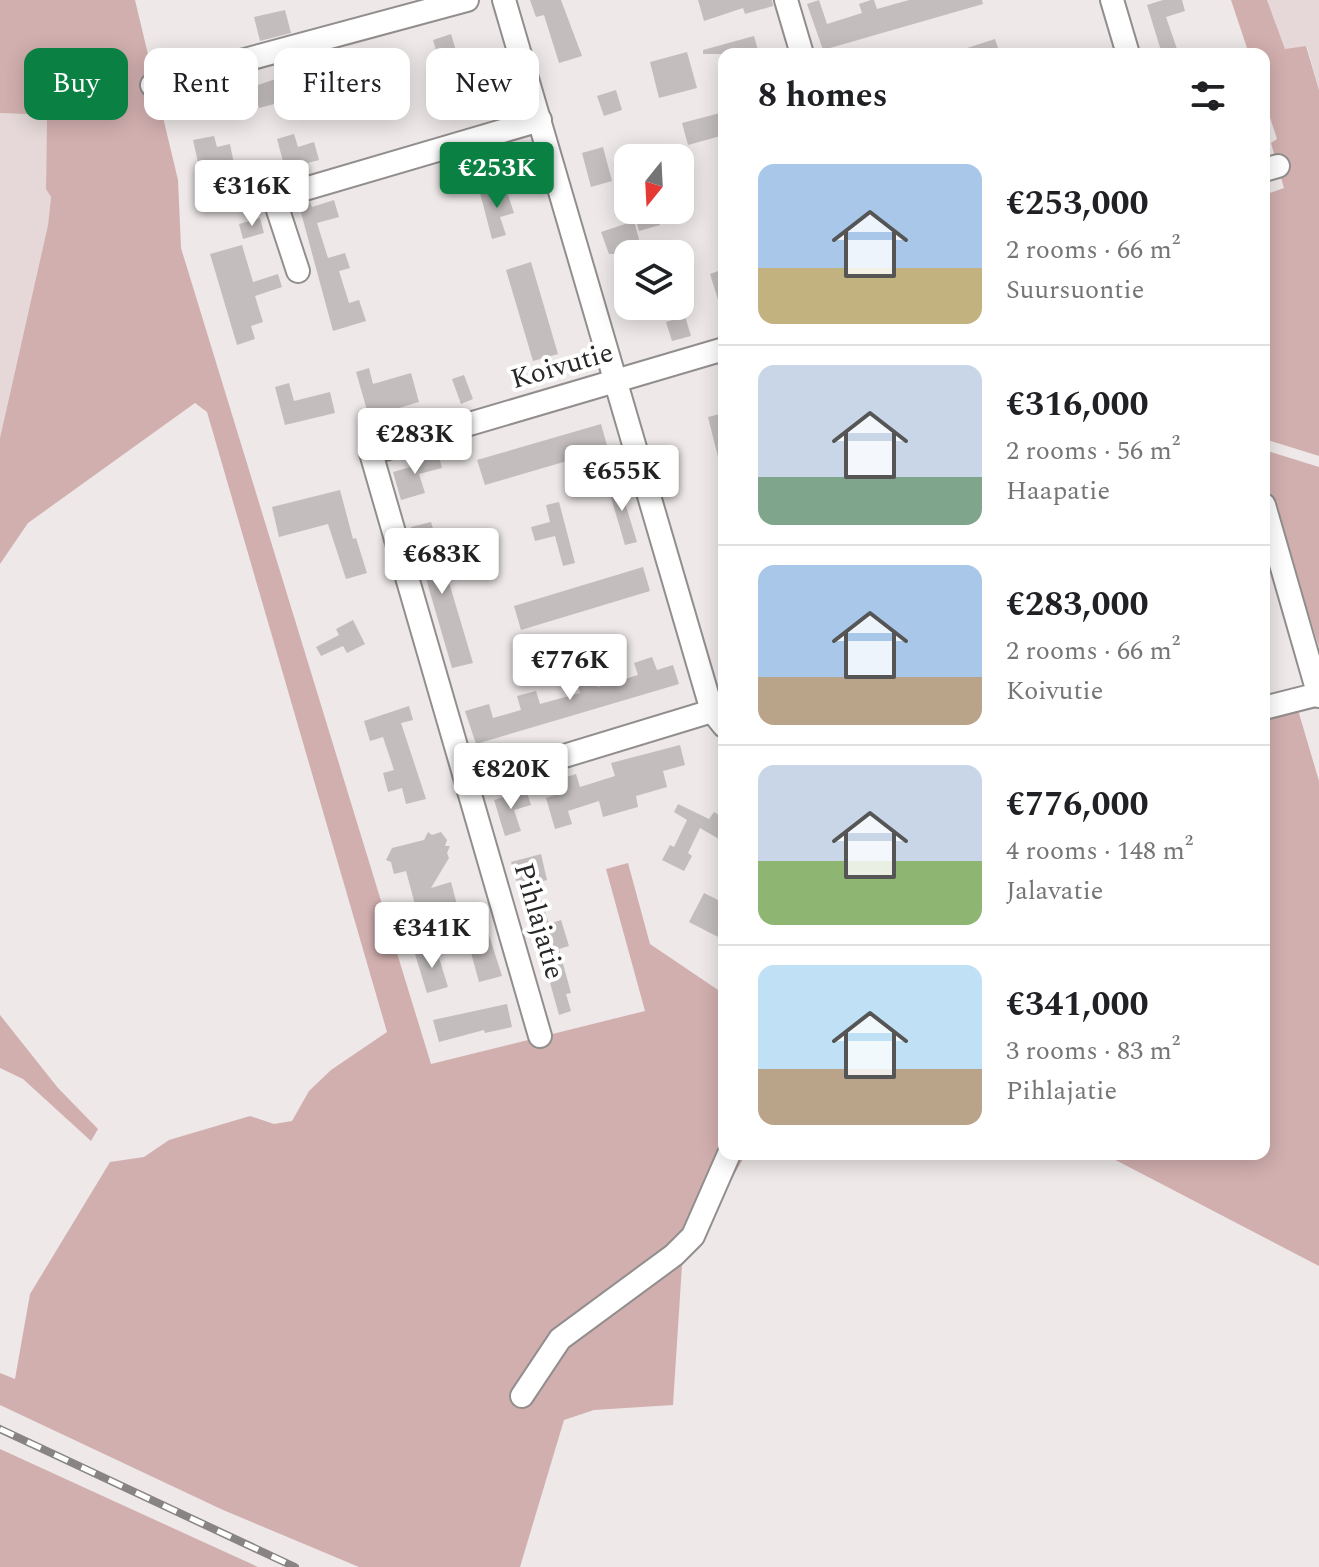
<!DOCTYPE html>
<meta charset="utf-8">
<style>
body{margin:0;font-family:Spectral,serif;background:#f2f2f2;color:#202124;height:100vh;display:flex;flex-direction:column;font-size:30px;white-space:nowrap}
*{box-sizing:border-box;margin:0}
p{font-size:26px;color:#757577}
.icon{flex:none;width:44px;height:44px;fill:none;stroke:currentColor;stroke-width:2;stroke-linecap:round;stroke-linejoin:round}
.map{position:relative;flex:1;overflow:hidden}
.sheet{position:absolute;left:718px;top:48px;width:552px;height:1112px;display:flex;flex-direction:column;background:#fff;border-radius:16px;box-shadow:0 4px 20px #0003}
.sheet>*{flex:none}
.top-card{position:absolute;left:24px;top:48px;width:574px;height:72px;display:flex;gap:16px}
.needle{width:52px;rotate:198deg}
.controls{position:absolute;left:614px;top:144px;display:grid;gap:16px}
.controls a{display:grid;place-items:center;width:80px;height:80px;border-radius:16px;background:#fff;box-shadow:0 4px 20px #0003;font-size:40px}
.price{position:absolute;translate:-50% -68px;padding:0 18px;border-radius:8px;background:#fff;color:#222;font-size:26px;line-height:52px;filter:drop-shadow(0 2px 4px #0008)}
.price::after{content:'';position:absolute;left:50%;top:48px;width:24px;height:18px;margin-left:-12px;background:inherit;clip-path:polygon(0 0,100% 0,50% 100%)}
.price.current{background:#0b8043;color:#fff}
ul{padding:0;list-style:none}
li{display:flex;align-items:center;gap:24px;height:200px;padding:0 40px}
li+li{border-top:2px solid #e0e0e0}
li span{display:grid;place-items:center;flex:none;width:224px;height:160px;border-radius:16px;color:#555}
li>.icon{margin-inline-start:auto}
span .icon{width:96px;height:96px;fill:#fffc;stroke-width:1}
li b{font-size:34px}
h2{display:flex;justify-content:space-between;align-items:center;height:96px;padding:0 40px;font-size:34px}
.pill{padding:0 28px;border-radius:16px;background:#fff;box-shadow:0 4px 20px #0003;font-size:28px;line-height:72px}
.pill.current{background:#0b8043;color:#fff}
.map>svg:first-child{display:block}
.built{fill:#e6d8d8}
.green{fill:#d2afaf}
.building{fill:#c3bdbd}
.lines{fill:none;stroke-linecap:round;stroke-linejoin:round}
.minor-casing{stroke:#938e8e;stroke-width:26}
.minor{stroke:#fff;stroke-width:22}
.rail-casing{stroke:#888484;stroke-width:8}
.rail{stroke:#fff;stroke-width:5;stroke-dasharray:15;stroke-linecap:butt}
.labels{text-anchor:middle;dominant-baseline:central;stroke-width:8;stroke-linejoin:round;paint-order:stroke}
.street-label{font-size:28px;fill:#292727;stroke:#fff}
</style>
<div class="map">
<svg width="1319" height="1567" viewBox="0 0 1319 1567">
<rect width="100%" height="100%" fill="#eee8e8"/>
<g class="built">
<polygon points="1267,0 1319,0 1319,90 1307,46 1285,50"/>
<polygon points="0,113 47,115 46,188 51,197 48,225 0,438"/>
</g>
<g class="green">
<polygon points="0,0 135,0 178,180 181,248 431,1064 645,1011 606,869 628,863 650,944 724,994 724,1154 746,1154 682,1265 673,1405 594,1410 564,1420 520,1567 359,1567 223,1510 0,1405 0,1373 15,1379 30,1294 110,1162 144,1157 169,1140 250,1116 274,1124 292,1121 309,1091 331,1070 387,1032 207,412 195,403 28,523 0,564 0,438 48,225 51,197 46,189 47,115 0,113"/>
<polygon points="1231,0 1267,0 1285,49 1306,46 1319,90 1319,456 1264,439 1264,195 1284,188 1271,143 1277,139 1264,99 1264,54 1249,54"/>
<polygon points="1264,450 1319,467 1319,647 1264,473"/>
<polygon points="1298,710 1319,781 1319,1266 1104,1154 1264,1154 1264,714"/>
<polygon points="0,1015 58,1088 98,1129 91,1141 23,1079 0,1068"/>
<polygon points="0,1449 258,1567 0,1567"/>
</g>
<g class="building">
<polygon points="530,0 561,0 582,56 559,63 544,15 536,17"/>
<polygon points="698,0 772,0 773,6 745,14 743,8 704,21"/>
<polygon points="819,0 827,24 862,13 859,4 871,0 874,0 877,9 909,0 982,0 983,4 823,50 807,4"/>
<polygon points="1163,0 1182,0 1185,11 1166,17 1177,49 1162,54 1147,5"/>
<polygon points="285,10 291,33 260,41 254,17"/>
<polygon points="451,34 461,67 443,72 433,40"/>
<polygon points="754,36 759,54 703,54 703,50"/>
<polygon points="995,39 1000,54 958,54 958,51"/>
<polygon points="381,49 386,68 352,77 346,54"/>
<polygon points="687,52 697,88 659,98 650,62"/>
<polygon points="285,76 286,80 295,77 301,97 259,108 252,87"/>
<polygon points="616,90 622,110 604,116 597,96"/>
<polygon points="724,112 724,135 688,145 682,123"/>
<polygon points="294,134 298,147 314,142 319,160 285,169 277,139"/>
<polygon points="214,136 217,147 230,144 235,169 201,176 193,140"/>
<polygon points="603,147 612,181 591,187 582,153"/>
<polygon points="505,186 514,213 500,217 506,235 492,239 480,193"/>
<polygon points="334,200 339,217 317,223 328,258 345,253 350,268 339,271 349,303 359,300 366,321 333,331 299,205 310,202 312,207"/>
<polygon points="633,210 655,210 660,225 639,231"/>
<polygon points="260,218 264,233 243,239 239,224"/>
<polygon points="634,221 643,254 609,254 601,232"/>
<polygon points="242,245 253,282 278,274 282,287 255,296 263,322 251,326 255,339 237,345 210,254"/>
<polygon points="531,262 558,354 533,361 506,270"/>
<polygon points="724,269 724,308 721,309 710,274"/>
<polygon points="685,316 691,336 672,341 666,322"/>
<polygon points="369,368 373,384 411,373 419,402 369,417 356,372"/>
<polygon points="464,375 473,399 461,404 452,379"/>
<polygon points="289,383 294,401 330,392 335,413 285,425 275,387"/>
<polygon points="724,413 724,460 719,461 708,417"/>
<polygon points="601,424 608,449 485,485 477,460"/>
<polygon points="438,453 442,468 419,474 425,493 401,500 393,472 414,466 412,461"/>
<polygon points="618,480 637,542 625,545 607,484"/>
<polygon points="340,490 353,539 356,538 367,573 346,579 328,524 279,537 272,507"/>
<polygon points="559,502 575,563 563,566 555,536 535,541 531,527 550,522 546,505"/>
<polygon points="431,522 473,663 452,668 411,527"/>
<polygon points="643,567 650,591 521,630 514,606"/>
<polygon points="353,620 365,644 347,653 343,646 321,656 316,647 339,635 336,629"/>
<polygon points="652,657 657,670 673,665 679,684 476,744 465,711 489,704 493,718 521,710 517,696 536,691 540,704 580,693 576,679 594,674 598,687 638,675 634,663"/>
<polygon points="409,706 413,720 401,723 426,799 406,804 402,788 388,792 383,773 394,770 383,737 370,741 364,721"/>
<polygon points="680,745 685,765 663,771 667,787 636,796 638,807 603,817 599,801 568,811 572,824 555,829 546,798 567,791 563,778 576,774 580,787 615,776 611,763"/>
<polygon points="526,790 531,805 514,810 521,831 505,836 494,800"/>
<polygon points="678,804 709,819 714,812 724,818 724,842 700,828 688,853 692,856 684,871 662,860 670,845 674,847 687,820 674,812"/>
<polygon points="428,832 432,835 441,832 447,840 445,846 450,846 447,853 449,858 431,888 451,882 460,916 421,927 406,871 394,874 391,862 386,860 392,848 424,840"/>
<polygon points="541,854 547,880 537,883 541,899 549,924 561,920 569,946 559,949 571,993 566,994 571,1011 559,1015 542,954 538,956 511,862"/>
<polygon points="704,893 724,903 724,940 689,922"/>
<polygon points="488,932 502,976 479,982 467,938"/>
<polygon points="436,948 448,987 427,993 415,954"/>
<polygon points="507,1004 512,1027 485,1033 484,1030 439,1042 433,1020"/>
</g>
<g class="lines">
<g class="minor-casing">
<g id="minor">
<polyline points="504,0 712,711 724,726"/>
<polyline points="786,0 802,54"/>
<polyline points="1112,0 1128,54"/>
<polyline points="152,85 467,0"/>
<polyline points="1264,170 1278,166"/>
<polyline points="298,271 274,198 540,120"/>
<polyline points="1264,505 1319,696"/>
<polyline points="1264,708 1319,694"/>
<polyline points="469,785 712,711"/>
<polyline points="540,1036 371,453 724,349"/>
<polyline points="522,1396 560,1339 674,1255 693,1236 729,1154"/>
</g>
</g>
<use href="#minor" class="minor"/>
<g class="rail-casing">
<polyline id="rail" points="0,1429 295,1567"/>
</g>
<use href="#rail" class="rail"/>
</g>
<g class="labels">
<g class="street-label">
<text transform="translate(562 366) rotate(-16)">Koivutie</text>
<text transform="translate(539 921) rotate(74)">Pihlajatie</text>
</g>
</g>
</svg>
<div class="controls">
<a><svg class="needle" viewBox="-14 -14 28 28"><path d="M0-13l5 13h-10z" fill="#e53935"/><path d="M0 13l5-13h-10z" fill="#757577"/></svg></a>
<a><svg class="icon" aria-label="layers" viewBox="0 0 24 24"><path d="M12 4l9 5-9 5-9-5zM3 14l9 5 9-5"/></svg></a>
</div>
<b class="price current" style="left:497px;top:210px">€253K</b>
<b class="price" style="left:252px;top:228px">€316K</b>
<b class="price" style="left:415px;top:476px">€283K</b>
<b class="price" style="left:622px;top:513px">€655K</b>
<b class="price" style="left:442px;top:596px">€683K</b>
<b class="price" style="left:570px;top:702px">€776K</b>
<b class="price" style="left:511px;top:811px">€820K</b>
<b class="price" style="left:432px;top:970px">€341K</b>
<div class="top-card">
<a class="pill current">Buy</a>
<a class="pill">Rent</a>
<a class="pill">Filters</a>
<a class="pill">New</a>
</div>
<section class="sheet">
<h2>8 homes<svg class="icon" aria-label="filters" viewBox="0 0 24 24"><path d="M4 7h16M4 17h16"/><circle cx="9" cy="7" r="2"/><circle cx="15" cy="17" r="2"/></svg></h2>
<ul>
<li><span style="background:linear-gradient(#a9c7e8 65%,#c2b280 0)"><svg class="icon" aria-label="home" viewBox="0 0 24 24"><path d="M3 11l9-7 9 7M6 9v11h12V9"/></svg></span><div><b>€253,000</b><p>2 rooms · 66 m²</p><p>Suursuontie</p></div></li>
<li><span style="background:linear-gradient(#c9d6e8 70%,#7fa58c 0)"><svg class="icon" aria-label="home" viewBox="0 0 24 24"><path d="M3 11l9-7 9 7M6 9v11h12V9"/></svg></span><div><b>€316,000</b><p>2 rooms · 56 m²</p><p>Haapatie</p></div></li>
<li><span style="background:linear-gradient(#a9c7e8 70%,#b9a48a 0)"><svg class="icon" aria-label="home" viewBox="0 0 24 24"><path d="M3 11l9-7 9 7M6 9v11h12V9"/></svg></span><div><b>€283,000</b><p>2 rooms · 66 m²</p><p>Koivutie</p></div></li>
<li><span style="background:linear-gradient(#c9d6e8 60%,#8fb573 0)"><svg class="icon" aria-label="home" viewBox="0 0 24 24"><path d="M3 11l9-7 9 7M6 9v11h12V9"/></svg></span><div><b>€776,000</b><p>4 rooms · 148 m²</p><p>Jalavatie</p></div></li>
<li><span style="background:linear-gradient(#bfe0f5 65%,#b9a48a 0)"><svg class="icon" aria-label="home" viewBox="0 0 24 24"><path d="M3 11l9-7 9 7M6 9v11h12V9"/></svg></span><div><b>€341,000</b><p>3 rooms · 83 m²</p><p>Pihlajatie</p></div></li>
</ul>
</section>
</div>
